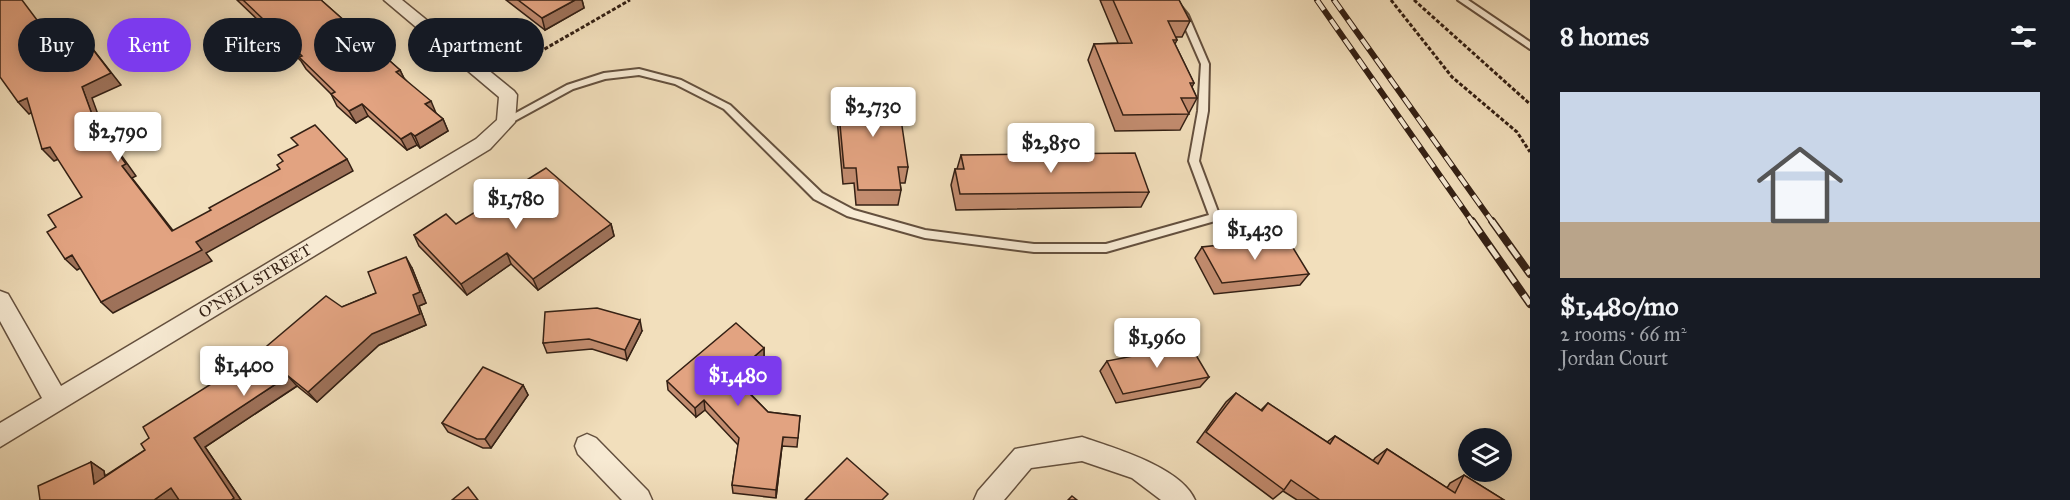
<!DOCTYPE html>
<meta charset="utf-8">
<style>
body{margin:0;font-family:"IM FELL Great Primer",serif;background:#242831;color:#f1f3f6;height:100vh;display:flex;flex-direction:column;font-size:22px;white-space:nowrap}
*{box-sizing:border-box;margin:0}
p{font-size:20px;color:#9ea1a6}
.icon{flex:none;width:33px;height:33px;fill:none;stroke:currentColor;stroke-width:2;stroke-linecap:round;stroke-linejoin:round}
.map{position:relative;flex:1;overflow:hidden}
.drawer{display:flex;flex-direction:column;background:#171b24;width:540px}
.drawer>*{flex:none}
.top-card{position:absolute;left:18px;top:18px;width:570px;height:54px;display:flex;gap:12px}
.controls{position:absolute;left:1458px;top:428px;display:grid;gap:12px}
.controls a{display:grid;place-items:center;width:54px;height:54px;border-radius:50%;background:#171b24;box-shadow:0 3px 15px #0003;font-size:30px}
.price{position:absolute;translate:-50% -51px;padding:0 14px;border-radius:6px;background:#fff;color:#222;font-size:20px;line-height:39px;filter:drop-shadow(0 2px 3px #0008)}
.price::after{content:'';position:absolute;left:50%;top:36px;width:18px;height:14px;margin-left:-9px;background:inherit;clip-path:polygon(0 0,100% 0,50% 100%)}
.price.selected{background:#7c3aed;color:#fff}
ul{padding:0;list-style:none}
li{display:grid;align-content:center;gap:12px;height:318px;padding:0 30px}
li span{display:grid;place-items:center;height:186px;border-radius:0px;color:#555}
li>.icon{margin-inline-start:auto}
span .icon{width:108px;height:108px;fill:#fffc;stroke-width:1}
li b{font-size:26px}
h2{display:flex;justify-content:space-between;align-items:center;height:72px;padding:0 30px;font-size:26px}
.tag{padding:0 21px;border-radius:27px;background:#171b24;box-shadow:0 3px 15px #0003;font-size:21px;line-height:54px}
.tag.selected{background:#7c3aed;color:#fff}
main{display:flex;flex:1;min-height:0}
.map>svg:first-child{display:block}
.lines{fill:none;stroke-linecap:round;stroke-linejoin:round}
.lane-casing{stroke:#64503e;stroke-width:4}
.street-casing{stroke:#64503e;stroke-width:3}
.path{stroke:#342014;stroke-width:3;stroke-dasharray:4 2;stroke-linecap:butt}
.lane{fill:#f7ead3;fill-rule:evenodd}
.street{fill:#f7ead3;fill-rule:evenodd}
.rail-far1-casing{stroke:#342014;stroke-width:6}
.rail-casing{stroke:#342014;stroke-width:8}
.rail-far1{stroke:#f7ead3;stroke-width:4;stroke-dasharray:12;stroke-linecap:butt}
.rail{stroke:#f7ead3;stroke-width:5;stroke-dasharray:15;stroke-linecap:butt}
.wall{fill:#c28c6f;stroke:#342014;stroke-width:1.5}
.shaded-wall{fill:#9e725a;stroke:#342014;stroke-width:1.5}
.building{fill:#e2a381;stroke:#342014;stroke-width:1.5}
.labels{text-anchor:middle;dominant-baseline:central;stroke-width:4.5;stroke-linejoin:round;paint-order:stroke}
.street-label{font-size:16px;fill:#342014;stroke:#f7ead3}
</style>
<main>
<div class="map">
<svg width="1530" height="500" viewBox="0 0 1530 500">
<rect width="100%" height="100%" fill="#f2dfbc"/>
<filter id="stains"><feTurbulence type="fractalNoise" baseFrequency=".00333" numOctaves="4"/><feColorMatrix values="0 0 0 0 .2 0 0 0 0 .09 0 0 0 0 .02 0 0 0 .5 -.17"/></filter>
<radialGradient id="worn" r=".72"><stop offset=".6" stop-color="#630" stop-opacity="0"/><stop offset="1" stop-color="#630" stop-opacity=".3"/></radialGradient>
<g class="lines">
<g class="lane-casing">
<g id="lane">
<polygon points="1168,0 1176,0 1188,15 1209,64 1208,111 1199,161 1220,217 1215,221 1106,252 1034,252 925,238 847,216 814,199 724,109 675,84 639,75 605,79 573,89 509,124 506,125 501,122 503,120 567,85 604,73 639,69 681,80 730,105 822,193 854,210 925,230 1034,244 1106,244 1209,215 1189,161 1198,111 1201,64 1180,16"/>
<polygon points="1458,0 1468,0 1530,42 1530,49"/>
</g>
</g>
<g class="street-casing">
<g id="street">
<polygon points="384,0 402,0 514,91 517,95 515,122 490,149 0,447 0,423 42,398 0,321 0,291 8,294 61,386 476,139 497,120 499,97"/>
<polygon points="587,434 596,438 648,491 652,500 622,500 578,454 575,446 578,438"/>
<path d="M1082 437C1114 448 1181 467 1195 500H1161L1132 478 1082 461 1031 468 1004 500H974L978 491 1015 449Z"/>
</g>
</g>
<g class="path">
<polyline points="1391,0 1452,77 1517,132 1530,152"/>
<polyline points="1414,0 1530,104"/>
<polyline points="508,70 630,0"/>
</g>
<use href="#lane" class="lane"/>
<use href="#street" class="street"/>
<g class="rail-far1-casing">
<g id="rail-far1">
<polyline points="1317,0 1473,223"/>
<polyline points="1334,0 1493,223"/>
</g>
</g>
<g class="rail-casing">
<g id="rail">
<polyline points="1472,221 1530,304"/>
<polyline points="1492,221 1530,274"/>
</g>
</g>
<use href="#rail-far1" class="rail-far1"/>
<use href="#rail" class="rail"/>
</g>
<g class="wall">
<polygon points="237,0 321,0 400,70 404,78 436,113 443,119 448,131 420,148 417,145 407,150 368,116 356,123 337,106 331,94 306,69 301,61"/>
<polygon points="506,0 582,0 584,8 545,30"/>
<polygon points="1100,0 1179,0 1190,21 1182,37 1176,37 1177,40 1175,44 1194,83 1192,87 1197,98 1180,130 1115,131 1088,60 1094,44 1118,43"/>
<polygon points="837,92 908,167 905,183 900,183 901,190 898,205 856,205 854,183 843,184 836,108"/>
<polygon points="961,155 1149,192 1141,207 956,210 951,185 955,169 957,169"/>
<polygon points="456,224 611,224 614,236 538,290 511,264 467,295 419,246 414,235"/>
<polygon points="1202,247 1309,274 1300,285 1214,294 1195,258"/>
<polygon points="412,268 426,303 419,306 426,325 379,345 317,402 297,386 205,447 241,500 40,500 91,462 104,471 105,476 145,450 342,307 376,293"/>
<polygon points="642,331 627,360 592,349 547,353 543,343"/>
<polygon points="764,348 764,358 738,381 768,412 800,416 797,447 782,446 776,498 733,493 732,485 738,445 705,410 696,417 668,390 667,381"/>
<polygon points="1107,361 1209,377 1200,387 1116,403 1100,371"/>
<polygon points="523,385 528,395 491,448 483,448 448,432 442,423"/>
<polygon points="1236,393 1261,410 1268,403 1327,442 1335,436 1373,461 1375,458 1387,449 1447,488 1450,483 1464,475 1504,500 1297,500 1283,491 1273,499 1197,442 1226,402"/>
</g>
<g class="shaded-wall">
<polygon points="575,0 582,0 584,8 545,30 542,18"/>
<polygon points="78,30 121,85 92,98 104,131 136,176 132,178 182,242 172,231 122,166 94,120 82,87"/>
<polygon points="400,70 405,81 396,72"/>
<polygon points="27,98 38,109 29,114 18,102"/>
<polygon points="431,101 436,113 425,104"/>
<polygon points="362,104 368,116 356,123 349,111"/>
<polygon points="443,119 448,131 420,148 415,136"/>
<polygon points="411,133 417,145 407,150 401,139"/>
<polygon points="50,147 61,158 54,161 42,149"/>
<polygon points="347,159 353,171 206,253 212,261 113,313 101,302 196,242"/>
<polygon points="611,224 614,236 538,290 533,279"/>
<polygon points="507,253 511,264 467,295 461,284"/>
<polygon points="72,255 84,266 77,270 65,259"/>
<polygon points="406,257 412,268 426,303 419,306 426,325 379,345 317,402 308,392 413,295"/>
<polygon points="640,320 642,331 627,360 625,350"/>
<polygon points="764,348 764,358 733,385 732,376"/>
<polygon points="288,376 297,386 205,447 241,500 231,500 194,438"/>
<polygon points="523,385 528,395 491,448 485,439"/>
<polygon points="704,400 705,410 696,417 695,408"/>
<polygon points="783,437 782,446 776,498 776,490"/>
<polygon points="91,462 104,471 107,492 94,484"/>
<polygon points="171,488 183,496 178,500 154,500"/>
</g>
<g class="building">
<polygon points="0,0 22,0 49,36 72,26 78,30 111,73 82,87 94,120 126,164 122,166 172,231 211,210 209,208 280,169 277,165 283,161 278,155 298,145 291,138 315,125 347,159 196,242 202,250 101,302 72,255 65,259 47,232 56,227 48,215 82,197 50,147 42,149 27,98 18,102 0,77"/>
<polygon points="243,0 321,0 400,70 396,72 431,101 425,104 443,119 415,136 411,133 401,139 362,104 349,111 331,94 335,92 299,57 302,56"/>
<polygon points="518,0 575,0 542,18"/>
<polygon points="1113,0 1179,0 1190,21 1168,21 1177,40 1173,40 1194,83 1190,83 1197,98 1181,98 1189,114 1123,115 1094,44 1132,43"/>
<polygon points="837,92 897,92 908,167 898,167 901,190 858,190 856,168 844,168"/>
<polygon points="1135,153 1149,192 960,194 955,169 964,169 961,155"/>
<polygon points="546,168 611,224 533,279 507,253 461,284 414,235 446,214 456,224"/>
<polygon points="1287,238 1309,274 1222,283 1202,247"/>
<polygon points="406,257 420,292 413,295 420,314 372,334 308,392 288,376 194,438 234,498 231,500 179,500 171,488 154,500 40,500 38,486 91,462 94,484 145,450 141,444 149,438 143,427 254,357 326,296 342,307 376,293 368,272"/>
<polygon points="597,308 640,320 625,350 589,339 543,343 545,312"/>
<polygon points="736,323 764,348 732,376 768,412 800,416 798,438 783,437 776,490 732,485 739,438 704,400 695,408 667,381"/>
<polygon points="1190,345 1209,377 1123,394 1107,361"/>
<polygon points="483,367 523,385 485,439 477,439 442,423"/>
<polygon points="1236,393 1262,411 1268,403 1330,444 1335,436 1378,464 1387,449 1455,493 1464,475 1504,500 1320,500 1291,480 1284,490 1206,432"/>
<polygon points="847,458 888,494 882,500 805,500"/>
<polygon points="468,487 478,500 452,500"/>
<polygon points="1072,496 1077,500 1068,500"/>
</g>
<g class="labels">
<g class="street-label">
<text transform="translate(255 281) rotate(-31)">O'NEIL STREET</text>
</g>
</g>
<rect width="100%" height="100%" filter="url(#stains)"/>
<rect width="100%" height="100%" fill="url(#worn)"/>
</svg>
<div class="controls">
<a><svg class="icon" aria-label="layers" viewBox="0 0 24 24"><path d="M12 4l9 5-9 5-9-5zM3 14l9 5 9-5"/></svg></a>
</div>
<b class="price" style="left:873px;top:138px">$2,730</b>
<b class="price" style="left:118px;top:163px">$2,790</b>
<b class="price" style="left:1051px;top:174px">$2,850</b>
<b class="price" style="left:516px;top:230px">$1,780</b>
<b class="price" style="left:1255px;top:261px">$1,430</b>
<b class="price" style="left:1157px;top:369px">$1,960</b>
<b class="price" style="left:244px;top:397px">$1,400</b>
<b class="price selected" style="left:738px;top:407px">$1,480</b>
<div class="top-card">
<a class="tag">Buy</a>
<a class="tag selected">Rent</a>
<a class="tag">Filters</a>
<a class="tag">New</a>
<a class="tag">Apartment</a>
</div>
</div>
<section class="drawer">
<h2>8 homes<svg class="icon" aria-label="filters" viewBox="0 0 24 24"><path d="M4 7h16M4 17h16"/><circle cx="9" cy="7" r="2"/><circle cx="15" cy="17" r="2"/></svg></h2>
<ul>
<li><span style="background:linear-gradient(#c9d6e8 70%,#b9a48a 0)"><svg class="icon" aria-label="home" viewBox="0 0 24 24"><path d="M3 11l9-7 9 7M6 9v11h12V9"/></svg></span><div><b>$1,480/mo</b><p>2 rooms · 66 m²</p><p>Jordan Court</p></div></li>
</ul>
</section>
</main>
